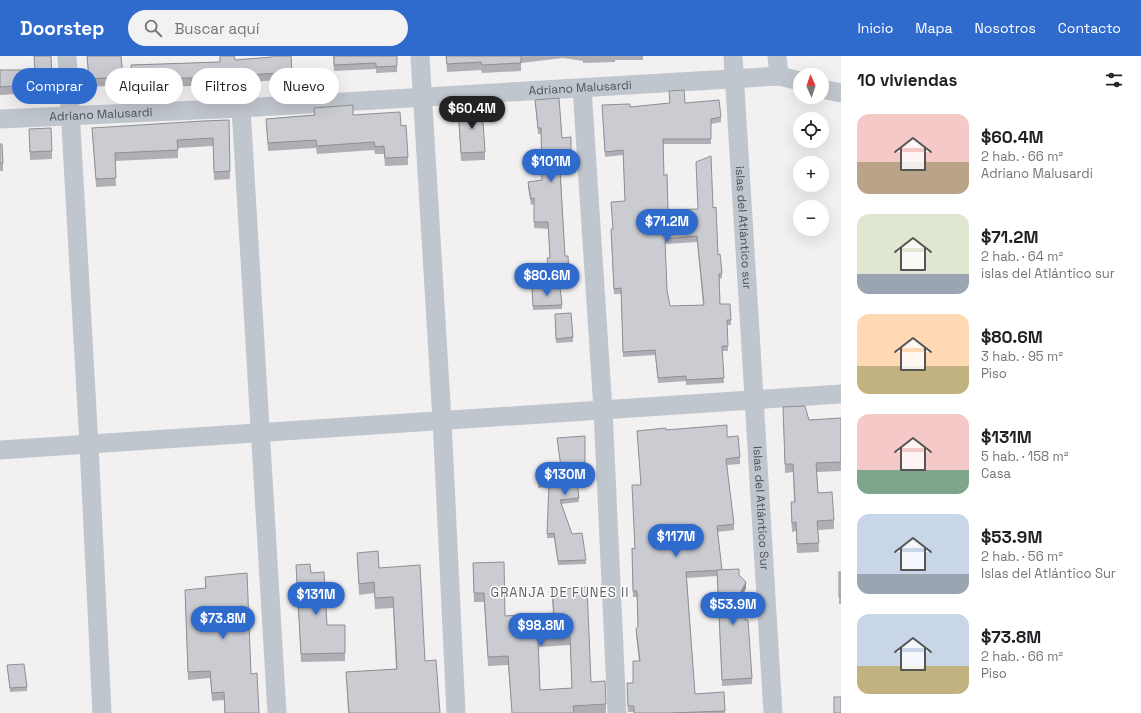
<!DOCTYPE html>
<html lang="es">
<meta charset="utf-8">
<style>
body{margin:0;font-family:"Space Grotesk",sans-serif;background:#f2f2f2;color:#202124;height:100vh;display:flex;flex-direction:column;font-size:15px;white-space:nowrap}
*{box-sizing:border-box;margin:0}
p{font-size:13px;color:#757577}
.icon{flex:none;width:22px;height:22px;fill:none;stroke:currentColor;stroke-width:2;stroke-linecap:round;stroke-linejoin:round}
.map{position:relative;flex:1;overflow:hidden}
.panel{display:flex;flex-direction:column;background:#fff;width:300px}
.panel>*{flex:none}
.hud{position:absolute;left:12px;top:12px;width:380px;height:36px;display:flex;gap:8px}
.needle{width:26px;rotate:357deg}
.controls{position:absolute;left:793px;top:12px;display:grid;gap:8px}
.controls a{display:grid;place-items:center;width:36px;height:36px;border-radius:50%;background:#fff;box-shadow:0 4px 16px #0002;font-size:20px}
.price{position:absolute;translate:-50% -34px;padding:0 9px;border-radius:14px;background:#2f6acd;color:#fff;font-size:13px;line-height:26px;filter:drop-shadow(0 1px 2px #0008)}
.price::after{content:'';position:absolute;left:50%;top:24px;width:12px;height:9px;margin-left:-6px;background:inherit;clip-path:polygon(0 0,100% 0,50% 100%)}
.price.current{background:#222;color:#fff}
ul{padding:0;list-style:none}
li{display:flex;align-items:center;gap:12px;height:100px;padding:0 16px}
li span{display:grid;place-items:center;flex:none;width:112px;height:80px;border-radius:12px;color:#555}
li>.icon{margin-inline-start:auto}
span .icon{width:48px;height:48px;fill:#fffc;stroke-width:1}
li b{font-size:17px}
h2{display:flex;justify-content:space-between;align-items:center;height:48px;padding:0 16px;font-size:17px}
.pill{padding:0 14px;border-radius:18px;background:#fff;box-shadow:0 4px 16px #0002;font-size:14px;line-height:36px}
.pill.current{background:#2f6acd;color:#fff}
header{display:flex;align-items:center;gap:24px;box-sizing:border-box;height:56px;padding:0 20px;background:#2f6acd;color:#fff}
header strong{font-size:19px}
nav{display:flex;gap:22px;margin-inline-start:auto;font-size:14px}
.search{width:280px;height:36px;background:#f2f2f2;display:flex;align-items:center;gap:10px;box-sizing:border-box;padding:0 14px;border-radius:22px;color:#757577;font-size:15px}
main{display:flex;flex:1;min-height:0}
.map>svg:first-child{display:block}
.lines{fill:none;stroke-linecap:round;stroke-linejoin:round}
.minor{stroke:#c0c6cd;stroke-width:19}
.wall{fill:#afafb5;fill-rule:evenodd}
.shaded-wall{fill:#8e8f93}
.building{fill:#cbccd2;stroke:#8e8f93;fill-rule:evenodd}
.labels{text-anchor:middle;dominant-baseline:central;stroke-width:3;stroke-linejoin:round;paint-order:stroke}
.street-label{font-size:12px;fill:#4a525b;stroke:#fff}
.neighbourhood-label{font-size:13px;letter-spacing:1px;fill:#5d6064;stroke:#fff}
</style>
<header>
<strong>Doorstep</strong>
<div class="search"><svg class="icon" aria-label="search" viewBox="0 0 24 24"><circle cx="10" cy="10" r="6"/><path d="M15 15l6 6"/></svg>Buscar aquí</div>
<nav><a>Inicio</a><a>Mapa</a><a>Nosotros</a><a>Contacto</a></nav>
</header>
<main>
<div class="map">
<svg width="841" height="657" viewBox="0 0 841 657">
<rect width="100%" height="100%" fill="#f2f0f0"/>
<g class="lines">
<g class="minor">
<polyline points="67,0 89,389 102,657"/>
<polyline points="420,0 442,364 456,657"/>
<path id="s1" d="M733 0C746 219 761 438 773 657"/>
<polyline points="777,0 779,20"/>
<polyline points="582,32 603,354 617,657"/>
<polyline points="822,33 841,37"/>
<polyline points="241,52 277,657"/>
<path id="s2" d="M0 63 241 52 779 20 800 25"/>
<polyline points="0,394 841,338"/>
</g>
</g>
<g class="wall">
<polygon points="34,0 51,0 52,31 45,36 0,39 0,14 35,14"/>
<polygon points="87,0 123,21 123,29 89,31"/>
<polygon points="220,0 234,0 235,4 272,1 272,0 287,0 292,16 292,23 235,27 235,34 221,35 221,32 192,33 192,30 132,32 131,9 220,6"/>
<polygon points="333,0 397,10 397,16 376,17 376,13 334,15"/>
<polygon points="446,0 643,0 643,4 615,4 615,6 583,7 583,5 563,2 521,7 521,15 482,17 481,14 447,16"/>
<path d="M669 35 685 47 721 61V66L711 68V88H663L664 120 668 154 697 153 713 152 718 199 722 217V222L719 223 720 248 731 264V269H727L728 295H722L724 327 686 329V325L658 327 655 299 623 301 621 238H614L611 179 613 173 625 145 623 99 605 101 602 49 630 51 670 47ZM697 186 703 249 670 250 667 234 665 188Z"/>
<polygon points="535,44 562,82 571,81 571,103 560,103 565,200 569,219 569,225 549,228 547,208 547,202 550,202 548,173 534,172 534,148 531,149 528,132 528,126 542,124 541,78 538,78"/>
<polygon points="314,52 353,59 401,70 408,101 408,109 385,110 384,98 375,98 374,94 317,98 316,92 268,95 266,63 314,59"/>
<polygon points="458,53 485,96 485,104 461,105"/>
<polygon points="203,65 230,115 230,123 214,124 213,90 178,92 178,102 115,105 116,130 96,131 92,72"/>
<polygon points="29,73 52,95 52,103 30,104"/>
<polygon points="0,88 3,107 3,115 0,115"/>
<polygon points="532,232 562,249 562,253 533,254"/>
<polygon points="555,262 573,281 573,286 556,287"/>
<polygon points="783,351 809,364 841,362 841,415 817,416 818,437 834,464 834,473 818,474 819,496 797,497 796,475 792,476 791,455 791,446 794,446 793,416 785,417"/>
<polygon points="666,374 727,381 740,401 740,408 727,409 734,468 734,474 717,476 722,514 739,519 746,532 743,538 746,545 745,564 752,622 752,628 722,630 717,520 687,522 695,638 724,636 725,657 634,657 634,656 628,656 627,633 633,627 639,605 636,579 636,573 638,571 637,541 633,541 632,492 635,493 641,429 637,375"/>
<polygon points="585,380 585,429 577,430 579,446 561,448 572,478 586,504 586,508 558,509 554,482 547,482 549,431 538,432 538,412 561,411 557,382"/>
<polygon points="357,497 379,512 425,605 440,657 348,657 346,616 396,613 393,552 375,553 374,537 359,539"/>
<path d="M473 507 505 560 553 557 552 543V534L591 626 606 648V657H512L508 609 488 610 484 546H474ZM570 589 572 632 540 634 538 591Z"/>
<polygon points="296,509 311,517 327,569 345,569 345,605 301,606"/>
<rect x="839" y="516" width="2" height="32"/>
<polygon points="205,521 251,618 259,657 224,657 224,644 212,645 210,622 188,624 185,541 205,532"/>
<polygon points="7,609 27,631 27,635 10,636"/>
</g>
<g class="shaded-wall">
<polygon points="52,24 52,31 45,36 45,28"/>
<polygon points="746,526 746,532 740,545 740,538"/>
</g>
<g class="building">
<polygon points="34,0 51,0 52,24 45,28 0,31 0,14 35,14"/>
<polygon points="87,0 121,0 123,21 89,23"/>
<polygon points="220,0 234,0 235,4 272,1 272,0 291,0 292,16 235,20 235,27 221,27 221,25 192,26 192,22 132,24 131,9 220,6"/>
<polygon points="334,0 397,0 397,10 376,11 376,7 334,9"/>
<polygon points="446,0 521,0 521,7 482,9 481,6 447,8"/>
<path d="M684 34 685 47 719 44 721 61 711 63V83H663L664 120 667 118 668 154 698 153 696 106 711 100 713 152 716 151 718 199 720 198 722 217 719 218 720 248H730L731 264H727L728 290H722L724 322 686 324V320L658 322 655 294 623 296 621 232 614 233 611 173H613L611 146 625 145 623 94 605 96 602 49 630 48V51L670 47 669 35ZM697 180 704 249 670 250 667 234 665 183Z"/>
<polygon points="559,42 562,82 571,81 571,96 559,97 565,200 568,200 569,219 549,221 547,202 550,202 548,166 534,166 534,142 531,143 528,126 542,124 541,72 538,72 535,44"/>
<polygon points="353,49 353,59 400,56 401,70 406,69 408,101 385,102 384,90 375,91 374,86 317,90 316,84 268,87 266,63 315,59 314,52"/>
<polygon points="482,51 485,96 461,97 458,53"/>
<polygon points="229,64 230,115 214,116 213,82 177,84 178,94 115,97 116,122 96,123 92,72 203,65"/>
<polygon points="51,72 52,95 30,96 29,73"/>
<polygon points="0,88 2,88 3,107 0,107"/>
<polygon points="560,231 562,249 533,250 532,232"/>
<polygon points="571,257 573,281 556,283 555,258"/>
<polygon points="805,350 809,364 841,362 841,406 816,407 818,437 832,436 834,464 817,465 819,487 797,488 796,466 792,467 791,446 795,446 793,408 785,408 783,351"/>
<polygon points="727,369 727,381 738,380 740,401 726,403 734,468 717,470 722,514 686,516 695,638 724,636 725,655 670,657 634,657 634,650 628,650 627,627 633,627 633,605 640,605 636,573 638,570 637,535 633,535 632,492 635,493 632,429 641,429 637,375 666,372 666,374"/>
<polygon points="585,380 585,425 577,426 579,442 560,444 572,478 582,477 586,504 558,505 554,477 547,478 549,427 538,428 538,412 561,411 557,382"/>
<polygon points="378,495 379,512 420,509 425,605 436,604 440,657 349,657 346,616 397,613 393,541 375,542 374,526 359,528 357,497"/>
<path d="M504 506 505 560 554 557 552 534 587 531 591 626 605 625 606 648 573 650 574 657H512L508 600 488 601 484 537H474L473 507ZM570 580 572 632 540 634 538 582Z"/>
<polygon points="310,508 311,517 324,516 327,569 345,569 345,597 301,598 296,509"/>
<polygon points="739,513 739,519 746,526 740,538 746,538 745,564 748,564 752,622 722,624 717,514"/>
<rect x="839" y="516" width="2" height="24"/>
<polygon points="247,517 251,618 257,617 259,657 225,657 224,636 212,637 210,615 188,616 185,534 206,532 205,521"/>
<polygon points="24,608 27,631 10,632 7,609"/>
<rect x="834" y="641" width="7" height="16"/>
</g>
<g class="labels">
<g class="street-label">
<text stroke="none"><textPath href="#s2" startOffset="581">Adriano Malusardi</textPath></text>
<text stroke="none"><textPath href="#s2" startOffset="101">Adriano Malusardi</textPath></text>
<text stroke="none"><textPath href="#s1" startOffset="172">islas del Atlántico sur</textPath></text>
<text stroke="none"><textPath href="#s1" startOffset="453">Islas del Atlántico Sur</textPath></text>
</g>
<g class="neighbourhood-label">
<text x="560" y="536">GRANJA DE FUNES II</text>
</g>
</g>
</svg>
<div class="controls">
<a><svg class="needle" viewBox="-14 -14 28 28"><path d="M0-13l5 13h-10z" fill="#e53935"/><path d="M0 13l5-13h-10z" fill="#757577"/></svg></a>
<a><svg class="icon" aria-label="locate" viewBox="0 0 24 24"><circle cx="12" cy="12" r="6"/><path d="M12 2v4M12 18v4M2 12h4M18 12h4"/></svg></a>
<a>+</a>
<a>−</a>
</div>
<b class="price current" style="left:472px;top:74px">$60.4M</b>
<b class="price" style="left:551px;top:127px">$101M</b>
<b class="price" style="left:667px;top:187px">$71.2M</b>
<b class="price" style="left:547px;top:241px">$80.6M</b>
<b class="price" style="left:565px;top:440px">$130M</b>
<b class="price" style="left:676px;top:502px">$117M</b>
<b class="price" style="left:316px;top:560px">$131M</b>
<b class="price" style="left:733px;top:570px">$53.9M</b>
<b class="price" style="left:223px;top:584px">$73.8M</b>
<b class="price" style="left:541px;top:591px">$98.8M</b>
<div class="hud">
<a class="pill current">Comprar</a>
<a class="pill">Alquilar</a>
<a class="pill">Filtros</a>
<a class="pill">Nuevo</a>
</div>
</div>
<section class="panel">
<h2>10 viviendas<svg class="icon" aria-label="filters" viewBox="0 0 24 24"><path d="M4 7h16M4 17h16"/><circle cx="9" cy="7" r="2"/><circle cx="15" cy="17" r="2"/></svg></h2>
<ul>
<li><span style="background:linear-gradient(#f6c9c9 60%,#b9a48a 0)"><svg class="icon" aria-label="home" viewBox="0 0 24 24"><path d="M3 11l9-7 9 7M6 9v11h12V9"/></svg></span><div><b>$60.4M</b><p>2 hab. · 66 m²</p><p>Adriano Malusardi</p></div></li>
<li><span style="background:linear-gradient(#dfe7d0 75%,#9aa5b1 0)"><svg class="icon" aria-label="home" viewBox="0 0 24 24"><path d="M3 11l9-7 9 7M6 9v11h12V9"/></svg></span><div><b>$71.2M</b><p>2 hab. · 64 m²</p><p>islas del Atlántico sur</p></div></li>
<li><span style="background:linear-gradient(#ffd9b3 65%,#c2b280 0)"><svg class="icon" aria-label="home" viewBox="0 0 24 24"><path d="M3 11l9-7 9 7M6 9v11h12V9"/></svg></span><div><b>$80.6M</b><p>3 hab. · 95 m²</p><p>Piso</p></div></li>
<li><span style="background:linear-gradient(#f6c9c9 70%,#7fa58c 0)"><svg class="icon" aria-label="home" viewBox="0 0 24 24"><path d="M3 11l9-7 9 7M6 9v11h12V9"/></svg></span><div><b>$131M</b><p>5 hab. · 158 m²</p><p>Casa</p></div></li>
<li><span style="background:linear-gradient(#c9d6e8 75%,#9aa5b1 0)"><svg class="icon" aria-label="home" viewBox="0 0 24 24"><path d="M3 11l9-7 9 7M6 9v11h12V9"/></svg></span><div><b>$53.9M</b><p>2 hab. · 56 m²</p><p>Islas del Atlántico Sur</p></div></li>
<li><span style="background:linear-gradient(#c9d6e8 65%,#c2b280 0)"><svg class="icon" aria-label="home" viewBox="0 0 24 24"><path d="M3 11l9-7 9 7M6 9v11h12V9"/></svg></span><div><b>$73.8M</b><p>2 hab. · 66 m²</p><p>Piso</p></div></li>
</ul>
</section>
</main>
